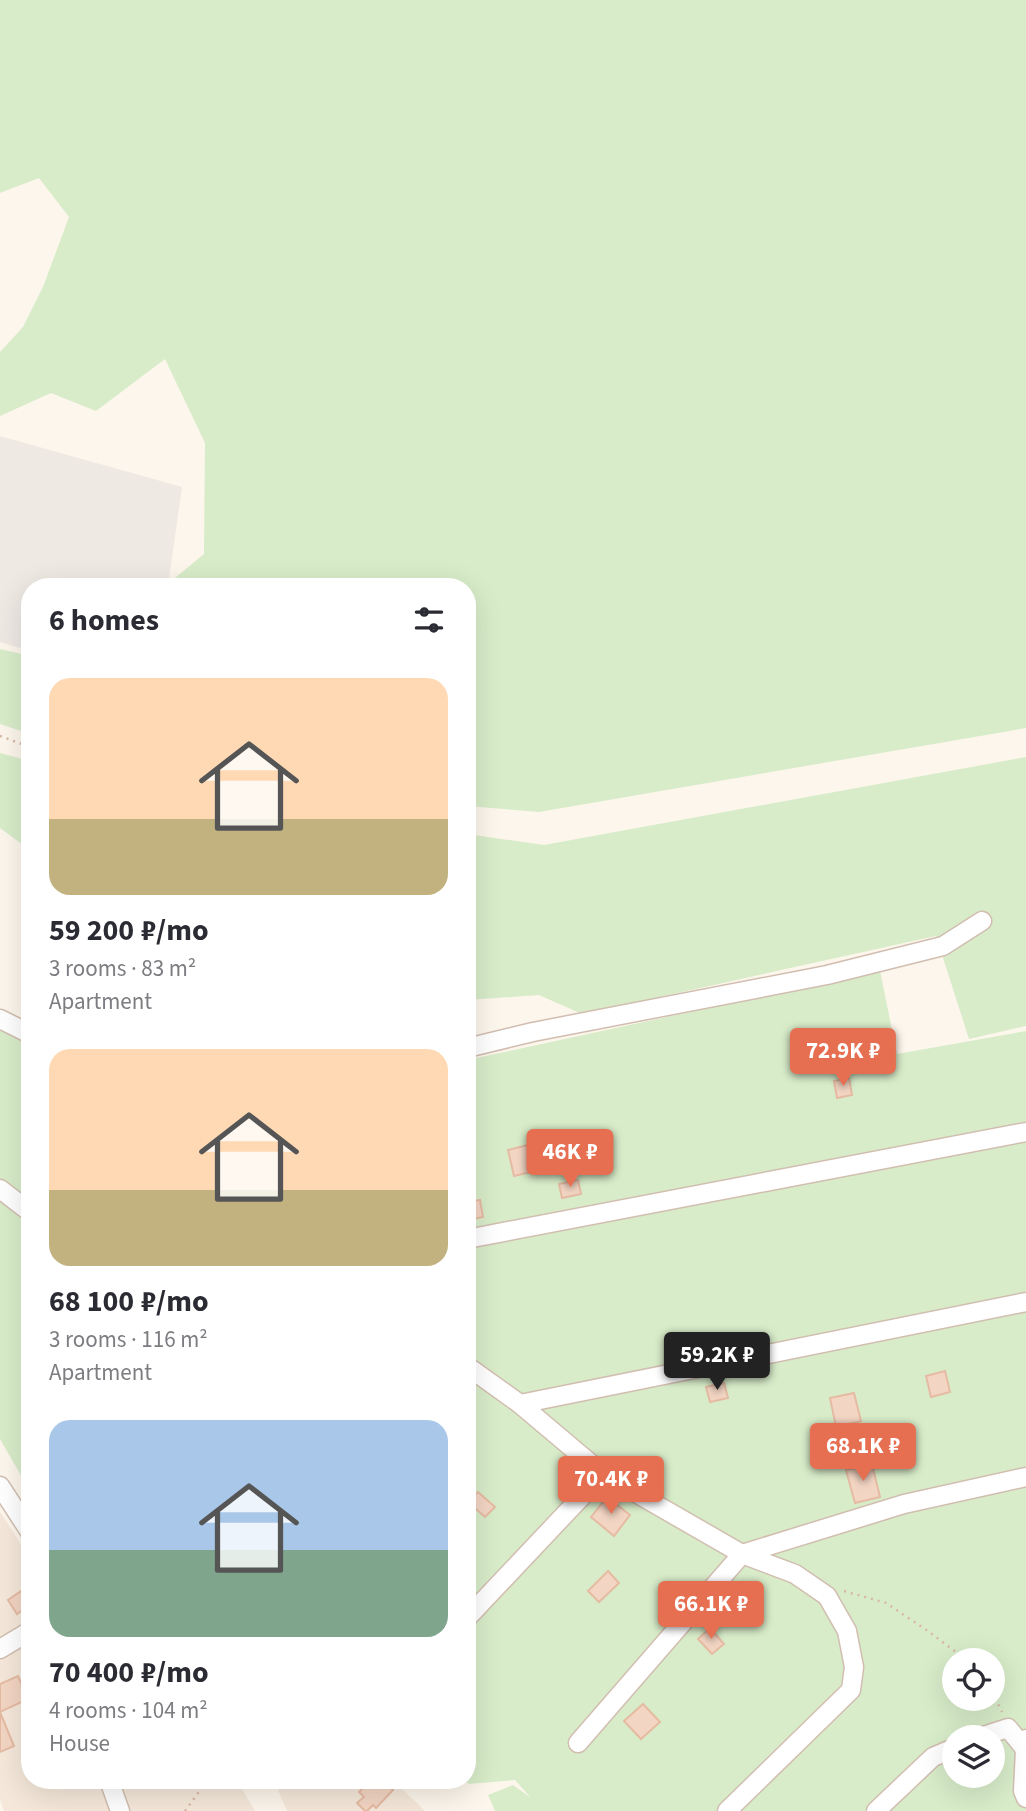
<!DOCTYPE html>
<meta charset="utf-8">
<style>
body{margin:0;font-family:"Source Sans 3",sans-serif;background:#f7f7f7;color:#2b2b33;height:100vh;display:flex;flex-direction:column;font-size:26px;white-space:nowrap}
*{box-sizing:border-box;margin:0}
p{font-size:23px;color:#7c7c81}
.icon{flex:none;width:38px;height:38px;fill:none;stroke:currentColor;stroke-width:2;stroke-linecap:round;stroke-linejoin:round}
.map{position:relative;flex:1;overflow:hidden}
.panel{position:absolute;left:21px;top:578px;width:455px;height:1211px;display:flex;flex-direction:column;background:#fff;border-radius:28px;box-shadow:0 7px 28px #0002}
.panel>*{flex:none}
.fabs{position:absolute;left:942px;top:1648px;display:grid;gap:14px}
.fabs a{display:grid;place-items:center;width:63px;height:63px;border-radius:50%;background:#fff;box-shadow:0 7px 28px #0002;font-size:35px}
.price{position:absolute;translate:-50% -60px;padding:0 16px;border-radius:7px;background:#e76f51;color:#fff;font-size:23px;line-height:46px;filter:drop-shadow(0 2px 4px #0008)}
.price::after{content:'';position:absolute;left:50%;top:42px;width:21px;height:16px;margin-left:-10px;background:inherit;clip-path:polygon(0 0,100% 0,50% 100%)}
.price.on{background:#222;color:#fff}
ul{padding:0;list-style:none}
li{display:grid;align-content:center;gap:14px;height:371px;padding:0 28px}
li span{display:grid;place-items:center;height:217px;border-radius:21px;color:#555}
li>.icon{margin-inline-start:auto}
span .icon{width:126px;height:126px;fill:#fffc;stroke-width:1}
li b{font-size:30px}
h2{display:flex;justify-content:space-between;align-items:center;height:84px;padding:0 28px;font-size:30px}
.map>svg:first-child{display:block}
.residential{fill:#f5e8da}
.industrial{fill:#efe9e4}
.green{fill:#d8ecc9;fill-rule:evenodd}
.building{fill:#f3d5c3;stroke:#e6bba3;stroke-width:2}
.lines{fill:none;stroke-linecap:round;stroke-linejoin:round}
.minor-casing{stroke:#d1beb0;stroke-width:21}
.path{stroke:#d9b8a5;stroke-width:2.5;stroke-dasharray:2 5;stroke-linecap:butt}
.minor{stroke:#fff;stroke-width:18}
</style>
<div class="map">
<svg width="1026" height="1811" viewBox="0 0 1026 1811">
<rect width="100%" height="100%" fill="#fdf6ec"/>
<g class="residential">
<polygon points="0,1512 30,1558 30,1780 237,1780 255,1811 4,1811 0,1800"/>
<polygon points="290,1780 393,1780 425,1811 287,1811 278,1790"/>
</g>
<polygon class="industrial" points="0,436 182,487 168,586 30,586 30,651 0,642"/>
<g class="green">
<polygon points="0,0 1026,0 1026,728 539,812 467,806 467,586 169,586 170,582 204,554 205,443 165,359 96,411 51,393 0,416 0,352 23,327 43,287 69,217 39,178 0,193"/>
<polygon points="0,649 30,656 30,734 0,724"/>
<polygon points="0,753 30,761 30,850 0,828"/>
<polygon points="1026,757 1026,1026 969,1039 936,936 582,1014 539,995 467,1000 467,834 544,845"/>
<path d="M880 971 897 1054 1026 1031V1811H495L488 1795 513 1785 530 1797 515 1780 469 1784 464 1780H467V1060ZM954 1661H992V1699H954ZM954 1738H992V1776H954Z"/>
<polygon points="0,1028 30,1039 30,1491 0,1439"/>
</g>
<g class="building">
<polygon points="849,1078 852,1095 837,1098 834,1081"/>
<polygon points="528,1145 535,1171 514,1176 508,1150"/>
<polygon points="578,1180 581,1194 562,1198 559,1184"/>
<polygon points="480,1200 483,1217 467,1220 467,1202"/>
<polygon points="945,1371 950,1392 931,1397 926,1376"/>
<polygon points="724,1383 728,1398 710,1402 706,1387"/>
<polygon points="854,1393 861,1421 836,1427 830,1398"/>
<polygon points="872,1464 880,1497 855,1503 846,1470"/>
<polygon points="478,1492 495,1507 485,1517 468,1502"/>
<polygon points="607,1497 630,1515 614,1536 591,1517"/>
<polygon points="608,1571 619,1583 599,1602 588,1591"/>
<polygon points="30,1585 30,1605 17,1614 8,1600"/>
<polygon points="710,1628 724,1644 712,1654 698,1639"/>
<polygon points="18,1676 28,1699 0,1712 0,1684"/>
<polygon points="643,1704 660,1722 641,1739 624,1721"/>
<polygon points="0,1712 14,1746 0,1752"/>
<polygon points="370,1780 383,1780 393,1790 376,1808 373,1805 367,1811 365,1811 357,1803 364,1797 359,1792"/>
</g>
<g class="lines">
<g class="minor-casing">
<g id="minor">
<polyline points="0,1019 30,1034"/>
<polyline points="467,1048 533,1032 827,975 943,946 982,921"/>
<polyline points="0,1189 30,1212"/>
<polyline points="467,1239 1026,1132"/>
<polyline points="467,1366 520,1404 603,1474 742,1554 904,1504 1026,1477"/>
<polyline points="520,1404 1026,1302"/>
<polyline points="0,1486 30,1532"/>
<polyline points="467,1618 603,1474"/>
<polyline points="0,1649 30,1631"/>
<polyline points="977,1738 1008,1728 1025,1749 1026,1739"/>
<polyline points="578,1743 742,1554 795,1574 827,1596 847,1631 854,1667 851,1690 727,1811"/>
<polyline points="1025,1749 1023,1791 1026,1798"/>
<polyline points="109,1780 120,1811"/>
<polyline points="876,1811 933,1757 954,1748"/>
</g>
</g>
<g class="path">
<polyline points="0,736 30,747"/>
<polyline points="844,1591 886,1603 928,1631 968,1661"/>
<polyline points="992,1692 1002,1712"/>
<polyline points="185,1811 206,1782 205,1780"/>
</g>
<use href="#minor" class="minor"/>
</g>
</svg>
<div class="fabs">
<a><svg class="icon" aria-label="locate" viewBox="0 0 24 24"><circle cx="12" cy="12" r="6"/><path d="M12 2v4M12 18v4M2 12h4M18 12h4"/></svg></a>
<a><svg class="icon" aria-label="layers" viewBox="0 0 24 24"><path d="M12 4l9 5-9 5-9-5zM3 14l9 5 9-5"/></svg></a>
</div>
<b class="price" style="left:843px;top:1088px">72.9K ₽</b>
<b class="price" style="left:570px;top:1189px">46K ₽</b>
<b class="price on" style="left:717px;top:1392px">59.2K ₽</b>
<b class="price" style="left:863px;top:1483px">68.1K ₽</b>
<b class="price" style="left:611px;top:1516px">70.4K ₽</b>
<b class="price" style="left:711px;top:1641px">66.1K ₽</b>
<section class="panel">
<h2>6 homes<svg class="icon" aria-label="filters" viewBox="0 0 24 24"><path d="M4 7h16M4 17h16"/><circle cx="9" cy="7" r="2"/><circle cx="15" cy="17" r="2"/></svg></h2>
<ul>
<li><span style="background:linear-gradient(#ffd9b3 65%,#c2b280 0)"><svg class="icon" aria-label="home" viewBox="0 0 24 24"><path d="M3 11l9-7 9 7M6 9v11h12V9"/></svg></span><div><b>59 200 ₽/mo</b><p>3 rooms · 83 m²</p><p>Apartment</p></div></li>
<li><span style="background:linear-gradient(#ffd9b3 65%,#c2b280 0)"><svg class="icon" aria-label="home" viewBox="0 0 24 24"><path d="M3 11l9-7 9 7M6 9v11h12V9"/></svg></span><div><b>68 100 ₽/mo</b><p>3 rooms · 116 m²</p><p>Apartment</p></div></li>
<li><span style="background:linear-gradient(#a9c7e8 60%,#7fa58c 0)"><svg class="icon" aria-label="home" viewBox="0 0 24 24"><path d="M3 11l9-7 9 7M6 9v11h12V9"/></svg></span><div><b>70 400 ₽/mo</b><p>4 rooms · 104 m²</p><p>House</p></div></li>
</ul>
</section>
</div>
